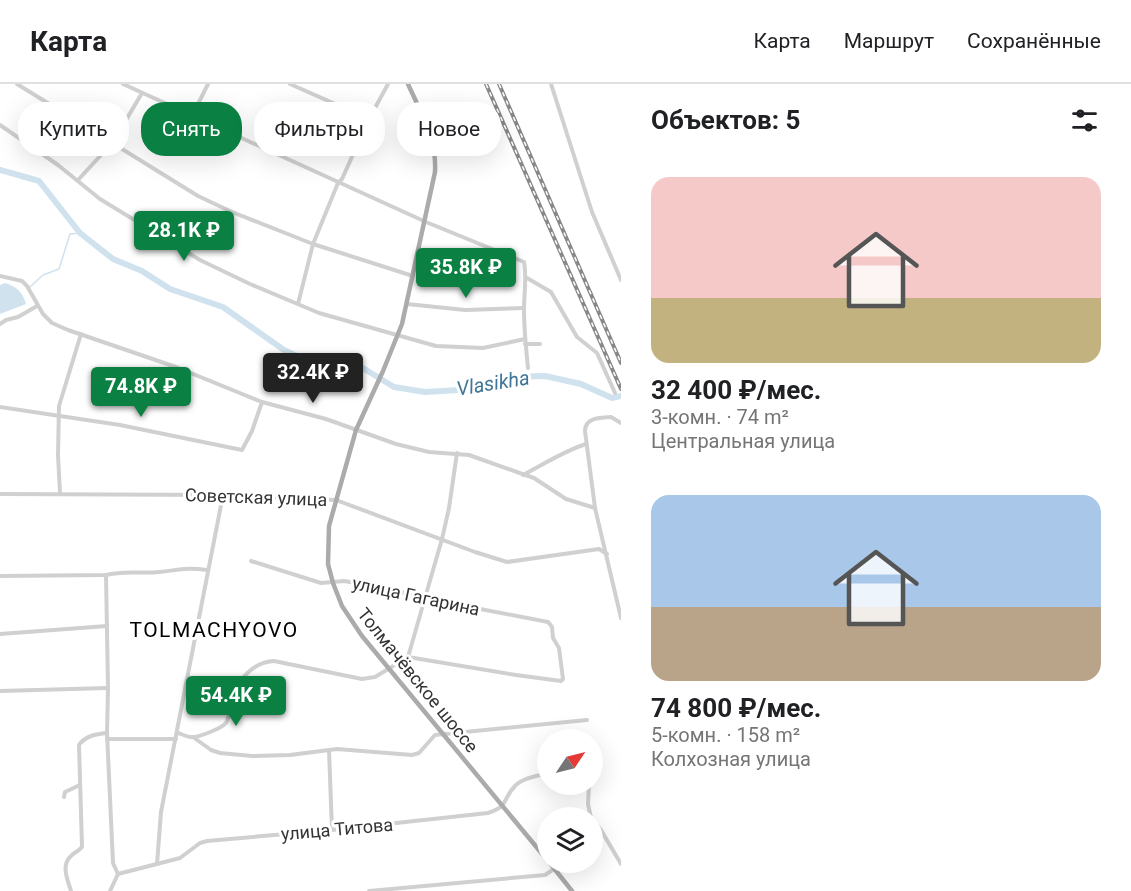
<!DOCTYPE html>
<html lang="ru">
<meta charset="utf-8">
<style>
body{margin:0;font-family:Roboto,sans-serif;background:#f2f2f2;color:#202124;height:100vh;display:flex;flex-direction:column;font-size:22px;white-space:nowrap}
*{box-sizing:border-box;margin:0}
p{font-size:20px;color:#757577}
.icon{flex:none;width:33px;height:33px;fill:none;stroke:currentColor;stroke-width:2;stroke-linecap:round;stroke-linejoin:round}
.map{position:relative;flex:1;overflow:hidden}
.drawer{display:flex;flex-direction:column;background:#fff;width:510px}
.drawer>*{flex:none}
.top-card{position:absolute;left:18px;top:18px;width:513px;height:54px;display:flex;gap:12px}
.needle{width:39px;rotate:55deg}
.tools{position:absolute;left:537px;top:645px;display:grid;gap:12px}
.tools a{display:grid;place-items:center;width:66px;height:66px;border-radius:50%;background:#fff;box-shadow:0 6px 24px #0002;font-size:30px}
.price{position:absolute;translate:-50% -51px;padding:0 14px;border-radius:6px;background:#0b8043;color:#fff;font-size:20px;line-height:39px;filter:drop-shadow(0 2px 3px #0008)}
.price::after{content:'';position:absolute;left:50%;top:36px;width:18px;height:14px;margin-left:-9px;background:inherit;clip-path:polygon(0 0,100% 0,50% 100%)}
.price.active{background:#222;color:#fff}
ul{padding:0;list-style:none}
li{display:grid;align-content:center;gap:12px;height:318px;padding:0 30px}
li span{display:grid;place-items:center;height:186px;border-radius:18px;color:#555}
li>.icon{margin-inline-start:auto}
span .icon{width:108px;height:108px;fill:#fffc;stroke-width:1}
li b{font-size:26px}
h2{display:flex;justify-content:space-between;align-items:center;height:72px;padding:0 30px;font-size:26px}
.chip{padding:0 21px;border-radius:24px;background:#fff;box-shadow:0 6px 24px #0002;font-size:21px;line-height:54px}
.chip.active{background:#0b8043;color:#fff}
header{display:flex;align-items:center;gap:36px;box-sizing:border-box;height:84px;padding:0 30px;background:#fff;border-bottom:2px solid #e0e0e0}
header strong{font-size:28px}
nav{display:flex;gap:33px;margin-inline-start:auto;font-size:21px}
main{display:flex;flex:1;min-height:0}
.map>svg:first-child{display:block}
.water{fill:#cfe2ee}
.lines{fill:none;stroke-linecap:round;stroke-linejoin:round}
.stream{stroke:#cfe2ee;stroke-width:1.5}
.river{stroke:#cfe2ee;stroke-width:6}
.minor{stroke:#d0d0d0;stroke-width:4}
.major{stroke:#ababab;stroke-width:4.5}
.rail-casing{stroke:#888;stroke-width:4}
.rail{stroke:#fff;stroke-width:1.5;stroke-dasharray:4.5;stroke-linecap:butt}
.labels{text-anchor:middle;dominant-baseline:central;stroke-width:6;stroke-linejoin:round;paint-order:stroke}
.street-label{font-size:18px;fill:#333;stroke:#fff}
.water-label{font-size:20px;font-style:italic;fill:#3f7597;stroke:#fff}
.quarter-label{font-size:21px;letter-spacing:1.5px;fill:#000;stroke:#fff}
</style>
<header>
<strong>Карта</strong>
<nav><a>Карта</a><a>Маршрут</a><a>Сохранённые</a></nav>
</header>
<main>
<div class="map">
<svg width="621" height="807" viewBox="0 0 621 807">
<rect width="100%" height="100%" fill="#fff"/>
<path class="water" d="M5 199C17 203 22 207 26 220L0 230V201Z"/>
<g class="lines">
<polyline class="stream" points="30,203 43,191 59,185 70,150 80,149"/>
<polyline class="river" points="0,86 39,97 80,149 113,175 142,187 170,205 223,223 284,266 314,280 353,278 394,303 425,308 476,305 508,293 545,292 581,300 612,314 621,312"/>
<g class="minor">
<polyline points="17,0 198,112 232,128 313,160 413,192"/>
<path d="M123 0 426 138 524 178C527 194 524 209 524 226 524 245 526 264 528 284"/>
<polyline points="290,0 369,35"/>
<polyline points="551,0 592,128 621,196"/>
<polyline points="192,32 208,0"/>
<polyline points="0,41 58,81 100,115 200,176 250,200 319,229 436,262 483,264 525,255"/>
<polyline points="78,96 113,58 142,9"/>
<polyline points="0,192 22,197 27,202 43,230 52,239 68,246 176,283 262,318 326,335 396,360 429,368 469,371 534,394 566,415 595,424"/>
<polyline points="527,194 551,208 577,253 597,269 615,309"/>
<polyline points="298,220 313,160 338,99 342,95 369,35 388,0"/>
<polyline points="407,220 465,226 524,224"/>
<polyline points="0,240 6,236 18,233 37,222"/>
<polyline points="525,260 540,260"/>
<polyline points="0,323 120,341 242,366 252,347 262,318"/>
<path d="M621 339 611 333C601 334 585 333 585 347L595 424 621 534"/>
<path d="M523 391C544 380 564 367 586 360"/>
<polyline points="60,409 58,371 59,322 81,250"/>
<polyline points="0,410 223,411 336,416 475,468 507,478 599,465 607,470"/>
<polyline points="106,491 108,604 107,649 113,779 118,790 110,807"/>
<path d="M0 492 106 491C124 486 141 490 159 488 179 486 186 483 207 486"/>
<polyline points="0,550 107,542"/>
<polyline points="408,573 442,455 449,424 457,369"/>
<polyline points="0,607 108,604"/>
<path d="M178 649C182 650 187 653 191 653 198 654 222 644 226 639 230 632 230 623 232 616 238 595 253 578 274 577L362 595 375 593 408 573 516 591 561 597 563 595 559 564 553 554 552 543 548 538 475 524 436 519 392 505 344 497 321 499 251 477"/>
<polyline points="193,653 211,666 220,669 252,672 290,671 337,665 412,671 419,669 435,651 587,636"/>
<polyline points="107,655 176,655"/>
<polyline points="329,666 332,746"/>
<polyline points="589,700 588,720 591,734"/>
<polyline points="64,713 65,708 80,701"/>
<polyline points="592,735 601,746 621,780"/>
<polyline points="157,780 161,728 223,411"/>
<path d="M118 790 180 774 200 759 207 757 332 746 488 729C510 722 502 715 515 702 522 694 537 692 548 689"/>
<path d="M71 807C68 797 61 782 70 773 74 768 78 768 82 763L79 661C85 652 96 650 107 649"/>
<polyline points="369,807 545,791 554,785"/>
</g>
<g class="major">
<path d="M408 0C421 29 437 55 435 88L402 240 383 287 356 346 329 442 328 480 333 499 342 522 362 552 548 777"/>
<polyline points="549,778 572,807"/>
</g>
<g class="rail-casing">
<g id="rail">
<polyline points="486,0 621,305"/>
<polyline points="499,0 621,279"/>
</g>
</g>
<use href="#rail" class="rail"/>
</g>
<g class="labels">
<g class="street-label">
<text transform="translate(256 413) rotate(2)">Советская улица</text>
<text transform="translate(416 512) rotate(12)">улица Гагарина</text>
<text transform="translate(418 596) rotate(51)">Толмачёвское шоссе</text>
<text transform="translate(337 745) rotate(-5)">улица Титова</text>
</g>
<g class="water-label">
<text transform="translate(493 299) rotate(-9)">Vlasikha</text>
</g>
<g class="quarter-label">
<text x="214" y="546">TOLMACHYOVO</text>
</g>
</g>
</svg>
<div class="tools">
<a><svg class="needle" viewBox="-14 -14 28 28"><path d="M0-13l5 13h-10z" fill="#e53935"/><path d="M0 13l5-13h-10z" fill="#757577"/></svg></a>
<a><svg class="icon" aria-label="layers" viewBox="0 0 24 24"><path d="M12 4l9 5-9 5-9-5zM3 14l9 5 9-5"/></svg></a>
</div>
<b class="price" style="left:184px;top:178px">28.1K ₽</b>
<b class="price" style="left:466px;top:215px">35.8K ₽</b>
<b class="price active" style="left:313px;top:320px">32.4K ₽</b>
<b class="price" style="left:141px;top:334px">74.8K ₽</b>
<b class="price" style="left:236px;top:643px">54.4K ₽</b>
<div class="top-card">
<a class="chip">Купить</a>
<a class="chip active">Снять</a>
<a class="chip">Фильтры</a>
<a class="chip">Новое</a>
</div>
</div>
<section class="drawer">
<h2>Объектов: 5<svg class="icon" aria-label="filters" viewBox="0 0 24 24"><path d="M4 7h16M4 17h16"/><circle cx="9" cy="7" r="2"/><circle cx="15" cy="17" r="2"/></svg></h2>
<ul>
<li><span style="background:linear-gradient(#f6c9c9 65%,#c2b280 0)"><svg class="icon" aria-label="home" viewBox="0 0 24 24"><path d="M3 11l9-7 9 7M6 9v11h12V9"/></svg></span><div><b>32 400 ₽/мес.</b><p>3-комн. · 74 m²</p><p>Центральная улица</p></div></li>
<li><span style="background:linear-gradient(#a9c7e8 60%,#b9a48a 0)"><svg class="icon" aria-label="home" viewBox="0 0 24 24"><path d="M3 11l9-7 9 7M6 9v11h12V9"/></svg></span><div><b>74 800 ₽/мес.</b><p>5-комн. · 158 m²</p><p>Колхозная улица</p></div></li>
</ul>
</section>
</main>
